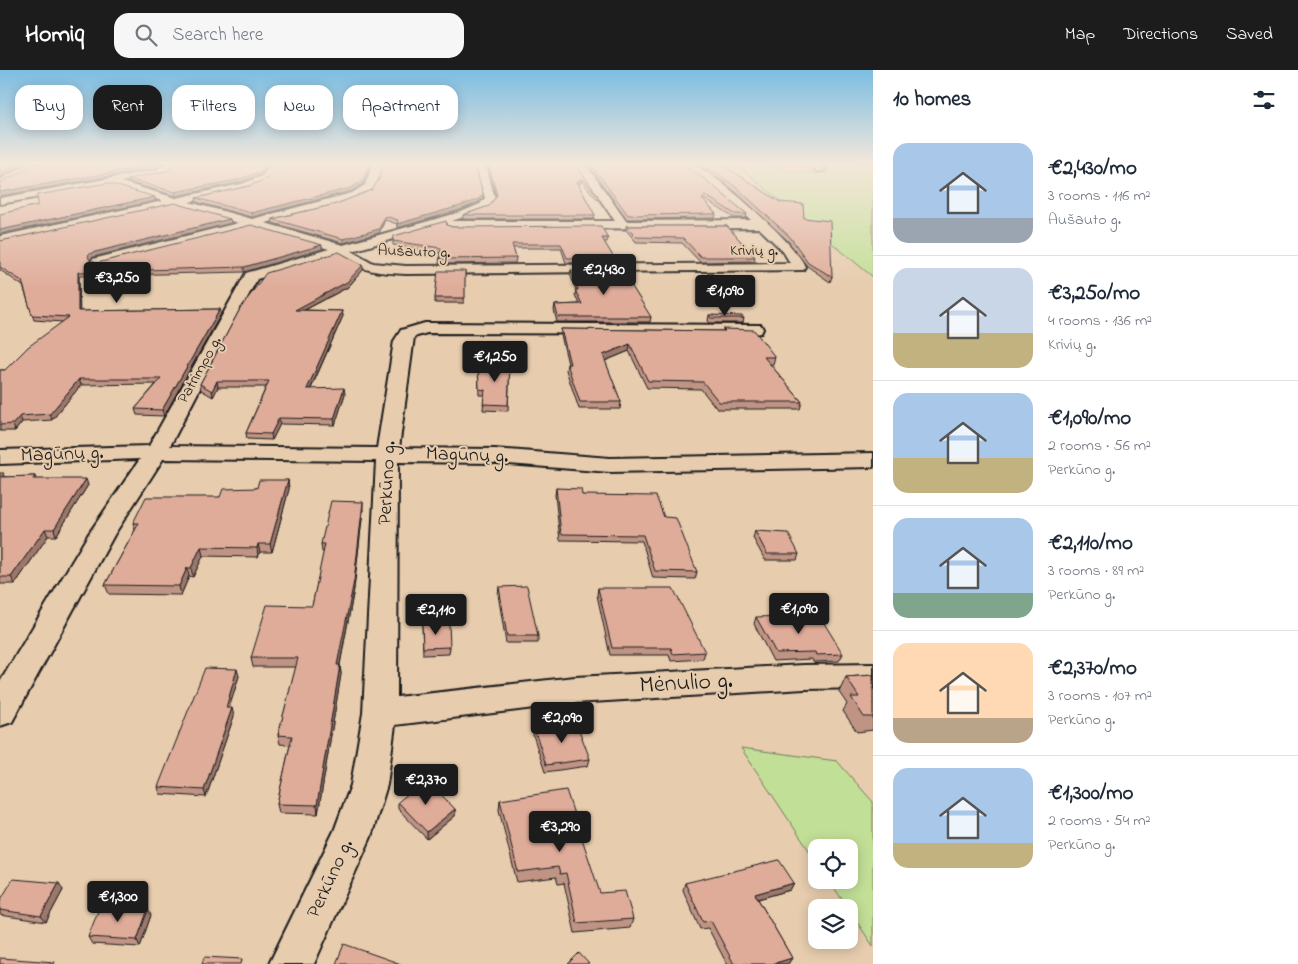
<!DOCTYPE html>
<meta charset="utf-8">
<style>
body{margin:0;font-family:"Indie Flower",sans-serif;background:#f6f6f7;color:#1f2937;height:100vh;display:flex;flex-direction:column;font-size:19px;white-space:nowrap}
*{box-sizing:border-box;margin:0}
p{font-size:16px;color:#747a83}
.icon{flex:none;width:28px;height:28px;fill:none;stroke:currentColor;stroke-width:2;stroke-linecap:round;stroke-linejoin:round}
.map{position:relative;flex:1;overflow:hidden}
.sheet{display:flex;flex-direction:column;background:#fff;width:425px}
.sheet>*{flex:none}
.top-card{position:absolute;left:15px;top:15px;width:475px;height:45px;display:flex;gap:10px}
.buttons{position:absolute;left:808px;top:769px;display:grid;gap:10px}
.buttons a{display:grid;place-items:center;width:50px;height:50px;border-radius:10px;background:#fff;box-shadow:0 2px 12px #0003;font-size:25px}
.price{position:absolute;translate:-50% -42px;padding:0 11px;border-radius:5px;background:#1c1c1c;color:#fff;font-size:16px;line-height:32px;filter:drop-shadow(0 1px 2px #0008)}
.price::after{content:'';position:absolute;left:50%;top:30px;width:15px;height:11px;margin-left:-8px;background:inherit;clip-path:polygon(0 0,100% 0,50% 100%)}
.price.selected{background:#222;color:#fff}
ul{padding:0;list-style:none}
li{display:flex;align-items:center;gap:15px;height:125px;padding:0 20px}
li+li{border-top:1px solid #e0e1e3}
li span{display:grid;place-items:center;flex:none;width:140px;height:100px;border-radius:15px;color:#555}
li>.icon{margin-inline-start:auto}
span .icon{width:60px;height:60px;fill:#fffc;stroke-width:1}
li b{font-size:21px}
h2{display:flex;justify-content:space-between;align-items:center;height:60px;padding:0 20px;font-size:21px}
.tag{padding:0 18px;border-radius:15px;background:#fff;box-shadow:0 2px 12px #0003;font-size:18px;line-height:45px}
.tag.selected{background:#1c1c1c;color:#fff}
header{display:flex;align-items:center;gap:30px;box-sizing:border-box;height:70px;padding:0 25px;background:#1c1c1c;color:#fff}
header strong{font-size:24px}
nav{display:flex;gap:28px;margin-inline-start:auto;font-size:18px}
.search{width:350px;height:45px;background:#f6f6f7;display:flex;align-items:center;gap:12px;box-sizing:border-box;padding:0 18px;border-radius:15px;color:#747a83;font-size:19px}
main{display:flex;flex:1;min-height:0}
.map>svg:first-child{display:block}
.green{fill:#c2df97;stroke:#6f7e5a}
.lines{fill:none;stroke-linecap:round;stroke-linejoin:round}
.minor-casing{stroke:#1c1c1c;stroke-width:4}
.minor{fill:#e7ccae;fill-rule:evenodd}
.wall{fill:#c09484;stroke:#1c1c1c}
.shaded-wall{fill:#9c786c;stroke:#1c1c1c}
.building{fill:#dfac9a;stroke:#1c1c1c}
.labels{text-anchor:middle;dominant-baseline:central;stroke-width:4;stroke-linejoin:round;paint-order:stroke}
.far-street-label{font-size:16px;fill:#1c1c1c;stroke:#e7ccae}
.street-label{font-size:20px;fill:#1c1c1c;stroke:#e7ccae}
.near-street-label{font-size:24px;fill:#1c1c1c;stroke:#e7ccae}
</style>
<header>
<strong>Homiq</strong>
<div class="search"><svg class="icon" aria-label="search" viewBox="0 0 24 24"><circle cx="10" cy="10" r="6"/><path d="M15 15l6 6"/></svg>Search here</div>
<nav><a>Map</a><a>Directions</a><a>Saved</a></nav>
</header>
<main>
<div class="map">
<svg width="873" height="894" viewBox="0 0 873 894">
<rect width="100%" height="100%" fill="#e7ccae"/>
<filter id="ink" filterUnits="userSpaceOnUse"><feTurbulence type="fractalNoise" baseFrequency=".02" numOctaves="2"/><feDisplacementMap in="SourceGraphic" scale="10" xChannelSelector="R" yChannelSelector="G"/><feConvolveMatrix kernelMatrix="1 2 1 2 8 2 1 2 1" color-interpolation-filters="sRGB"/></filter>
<g filter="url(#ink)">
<g class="green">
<path d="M713 93H771C787 106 809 102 828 103L830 101 822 93H873V207L743 100Z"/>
<polygon points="741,678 837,691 873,732 873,876 829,810 849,810 849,778 816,778 816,791"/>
</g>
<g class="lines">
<g class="minor-casing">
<g id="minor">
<polygon points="28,93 40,93 0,117 0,110"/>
<path d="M168 93H179L167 103 121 112 176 128 242 114 262 106 272 93H282L268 110 249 118 189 132 252 149 352 123 365 115 373 93H383C380 102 378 115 371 122 354 136 289 147 265 153L343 175 461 142 480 134 485 128 475 93H485L495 128 488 138 452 151H615L575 93H585L626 151 751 150 702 109 677 93C681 93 685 92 689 93 711 98 798 175 805 197L803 200 406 204C382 203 358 202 340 184L257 209 170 376 377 378 394 271 401 260 425 253 761 255 763 259 761 263 755 264 427 263 414 267 399 378 495 379 610 388 873 383V397L610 402 495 393 398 392 397 627 575 607 804 595 873 594V618L804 619 575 633 395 655 387 715 371 767 314 894H269L334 761 351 715 363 643 376 391 163 389 114 465 12 652 0 656V612L88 465 140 389 0 394V380L149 376 246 203 329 179 252 157 98 196 93 195 91 192 93 189 238 153 176 135 0 174V166L163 131 108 115 0 134V128L156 100ZM448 153V158L452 159 759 158 783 181 790 193 406 196 373 193 352 181Z"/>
<polygon points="810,93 820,93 825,100 817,102"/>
</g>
</g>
<use href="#minor" class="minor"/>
</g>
<g class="wall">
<polygon points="177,93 270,93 261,104 241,112 176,126 129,112 128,109 167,101"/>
<polygon points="487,93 575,93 598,126 598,130 582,112 578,114 595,145 594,149 463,149 463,145 489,136 496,126"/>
<polygon points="587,93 680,93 747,144 746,148 734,148 704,129 703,130 716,144 715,148 627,149"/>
<polygon points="693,93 720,93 804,148 832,207 830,212 807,196 788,171 735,121 701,96"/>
<polygon points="268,108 363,114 351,121 252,147 197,132 196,128 249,116"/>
<polygon points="379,109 483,128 479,132 460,140 397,158 397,154 385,150 379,163 343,173 273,153 272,149 336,134 372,120"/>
<polygon points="230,149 231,153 93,187 90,191 97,193 322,179 244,202 79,206 79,241 220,239 221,244 164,346 137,345 135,339 156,314 81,315 52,350 22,352 15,361 0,361 0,300 5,300 63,252 34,250 23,216 0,200 0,171"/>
<polygon points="447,155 452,157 608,168 607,172 604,172 614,188 613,192 566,193 561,178 513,178 516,188 515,193 439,194 440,183 393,175 393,171"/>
<polygon points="626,156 727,156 755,187 754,191 700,192 682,173 636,172 626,160"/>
<polygon points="363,200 348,217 305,240 342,241 343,246 311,319 345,324 335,355 280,354 272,370 247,369 246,363 266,317 218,317 213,327 201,320 200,314 240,239"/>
<polygon points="571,200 651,247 650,252 557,252 554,240 555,235 579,234 575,225 576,220 570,204"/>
<polygon points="465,201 464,233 435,233 435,228"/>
<polygon points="709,245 744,248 743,253 710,253 708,251"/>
<polygon points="561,259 723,261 723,259 775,287 773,294 770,294 802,332 800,339 717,339 701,319 647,318 629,281 605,291 621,332 620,339 579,339 566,300 567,294 568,294 561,265"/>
<polygon points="478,294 510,294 508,341 483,340 484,325 479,325"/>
<polygon points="0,403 6,407 35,406 36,409 88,415 56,466 48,466 15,514 0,514"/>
<polygon points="288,410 289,419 272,482 260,482 258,487 203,486 193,507 189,506 181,525 109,524 105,515 135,460 133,453 220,427"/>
<polygon points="556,418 664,447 697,502 695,509 653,508 642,471 560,470 555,425"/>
<polygon points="363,440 354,519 340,595 341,604 318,744 279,743 277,734 290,675 280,674 278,665 296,597 253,597 251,588 312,536 324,482 322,482 321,474"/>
<polygon points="755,461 799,484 797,490 765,490 753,468"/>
<polygon points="499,517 538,566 538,573 506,573 498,524"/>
<polygon points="598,518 705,582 703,589 671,591 669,585 610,585 597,525"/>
<polygon points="756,547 843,584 839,591 813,592 812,589 773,591 754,554"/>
<polygon points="422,554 450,577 449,584 423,585"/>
<polygon points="873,605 873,660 857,662 843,641 847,634 839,622 846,607"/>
<polygon points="239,606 229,638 234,646 206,727 160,724 158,717"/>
<polygon points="534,658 590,689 588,696 545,702 533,665"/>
<polygon points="500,730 600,823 633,849 630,858 575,863 564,813 558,814 556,807 517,812 499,740"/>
<polygon points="398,732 455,739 455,746 427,769 398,739"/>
<polygon points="685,813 794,813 790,820 758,829 792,888 788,894 727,894 708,858 700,859 683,820"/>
<polygon points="63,820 46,852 0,845 0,831"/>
<polygon points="151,845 140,877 92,874 88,867"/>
</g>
<g class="shaded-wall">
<polygon points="18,93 24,93 0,108 0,104"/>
<polygon points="158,93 164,93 155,98 0,126 0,122"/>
<polygon points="267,93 270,93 261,104 241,112 176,126 175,122"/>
<polygon points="370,93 371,93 363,114 351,121 252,147 251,143"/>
<polygon points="582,108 582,112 576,116 577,112"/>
<polygon points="483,124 483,128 479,132 460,140 397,158 397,154"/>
<polygon points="155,127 155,131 0,164 0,160"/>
<polygon points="385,146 385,150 379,163 343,173 343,169"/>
<polygon points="230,149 231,153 93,187 89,191 88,186 91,183"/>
<polygon points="322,175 322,179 244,202 244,197"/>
<polygon points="363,195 363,200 348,217 295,245 295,240"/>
<polygon points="78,202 79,206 80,246 78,241"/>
<polygon points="220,239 221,244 164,346 162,340"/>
<polygon points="342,241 343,246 308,324 307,319"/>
<polygon points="630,274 629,281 602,292 603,285"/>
<polygon points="79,309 81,315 52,350 50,344"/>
<polygon points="217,311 218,317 213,327 212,321"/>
<polygon points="344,318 345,324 335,355 334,349"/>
<polygon points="20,346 22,352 15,361 13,354"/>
<polygon points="279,348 280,354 272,370 271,364"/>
<polygon points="86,409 88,415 56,466 54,459"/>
<polygon points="288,410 289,419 272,482 270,474"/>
<polygon points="363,432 363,440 354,519 338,604 337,595"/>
<polygon points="45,459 48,466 15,514 11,507"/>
<polygon points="258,474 260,482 258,487 257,478"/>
<polygon points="201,477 203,486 193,507 191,498"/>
<polygon points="187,498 189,506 181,525 179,516"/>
<polygon points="340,595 341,604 318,744 317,735"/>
<polygon points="237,599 239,606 227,645 226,638"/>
<polygon points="232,638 234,646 206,727 204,720"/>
<polygon points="455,739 455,746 427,769 427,762"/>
<polygon points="59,813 63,820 46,852 41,846"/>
<polygon points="794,813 790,820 751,831 755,824"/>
<polygon points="148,839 151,845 140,877 137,870"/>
<polygon points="792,888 788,894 772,894"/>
</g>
<g class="building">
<polygon points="0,93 18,93 0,104"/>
<polygon points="37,93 158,93 155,95 0,122 0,113"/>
<polygon points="177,93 267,93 260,101 241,109 175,122 128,109 167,101"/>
<polygon points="280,93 370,93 363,110 351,118 251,143 196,128 249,116 268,108"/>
<polygon points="383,93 474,93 483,124 479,129 460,136 397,154 398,150 385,146 379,159 343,169 272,149 336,134 372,120 379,109"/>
<polygon points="488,93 575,93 598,126 582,108 577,112 595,145 463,145 489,136 497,125"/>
<polygon points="590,93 680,93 702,107 747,144 735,144 705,125 702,129 716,144 628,145"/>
<polygon points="702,93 720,93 780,132 803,134 804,148 830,151 832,207 808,192 790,167 736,117"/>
<polygon points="107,113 155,127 0,160 0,144 38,135 37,125"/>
<polygon points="175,133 230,149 91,183 88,186 90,191 97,193 251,155 322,175 244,197 78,202 78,241 220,239 162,340 135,339 161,309 79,309 50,344 20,346 13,354 0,355 0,300 5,300 28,277 69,247 32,245 22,211 0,197 0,171"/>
<polygon points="446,151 447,155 452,157 601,156 608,168 602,168 614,188 567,188 561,174 512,174 516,188 440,189 441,178 393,171 394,166"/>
<polygon points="626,156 727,156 755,187 701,187 683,168 637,167"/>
<polygon points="339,182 363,195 347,212 295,240 342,241 307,319 344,318 334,349 279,348 271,364 246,363 269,311 217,311 212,321 200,314 240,239 266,203"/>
<polygon points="621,199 651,247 558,247 555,235 582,234 575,220 578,220 571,200"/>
<polygon points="438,201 465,201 465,228 435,228"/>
<polygon points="709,245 742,246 744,248 711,248"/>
<polygon points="561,259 725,261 723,259 754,260 775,287 764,287 802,332 719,332 703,312 648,311 630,274 603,285 621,332 580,332 567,294 570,294"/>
<polygon points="478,294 510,294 508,335 483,334 485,320 479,319"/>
<polygon points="0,403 4,403 1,407 35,406 33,409 86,409 54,459 45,459 11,507 0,507"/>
<polygon points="259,410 288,410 270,474 258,474 257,478 201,477 191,498 187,498 179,516 105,515 139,453 133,453 146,427 220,427 223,419 257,418"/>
<polygon points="556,418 581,419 582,425 656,426 664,447 676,448 697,502 655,501 643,465 561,464"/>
<polygon points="331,431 363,432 354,511 337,595 340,595 317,735 277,734 292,666 278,665 298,588 251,588 267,535 312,536 325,474 321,474"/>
<polygon points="755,461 788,463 799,484 767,484"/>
<polygon points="527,516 538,566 507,566 499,517"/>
<polygon points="598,518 673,518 705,582 673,584 671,578 612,578"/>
<polygon points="819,545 843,584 816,585 815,582 776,583 756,547"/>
<polygon points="449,553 450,577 423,578 422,554"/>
<polygon points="205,598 237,599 226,638 232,638 204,720 158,717"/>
<polygon points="873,605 873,647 864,647 851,627 859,627 846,607"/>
<polygon points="576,652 590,689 546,695 534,658"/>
<polygon points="426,709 455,739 427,762 398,732"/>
<polygon points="566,720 600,823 625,821 633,849 577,853 566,803 560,804 558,797 518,802 500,730"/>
<polygon points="779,790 794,813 755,824 792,888 772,894 734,894 711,851 703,852 685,813"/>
<polygon points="13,809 59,813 41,846 0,840 0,831"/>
<polygon points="100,836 148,839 137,870 88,867"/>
<polygon points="344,874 401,894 336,894"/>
<polygon points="579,883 589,894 568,894"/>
<polygon points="204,887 242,889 241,894 202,894"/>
<polygon points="0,888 55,892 54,894 0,894"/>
</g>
</g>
<linearGradient id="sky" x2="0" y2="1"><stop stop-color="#7cbde2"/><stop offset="0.43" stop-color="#f4e8db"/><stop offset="1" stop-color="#f4e8db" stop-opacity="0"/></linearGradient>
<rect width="873" height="218" fill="url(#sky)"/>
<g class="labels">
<g class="far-street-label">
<text x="754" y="181">Krivių g.</text>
<text transform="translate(414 182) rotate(2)">Aušauto g.</text>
<text transform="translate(200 300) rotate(-61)">Patrimpo g.</text>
</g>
<g class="street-label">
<text transform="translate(62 385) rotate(-2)">Magūnų g.</text>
<text transform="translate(467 386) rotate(2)">Magūnų g.</text>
<text transform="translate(388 413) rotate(-87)">Perkūno g.</text>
<text transform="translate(331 809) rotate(-65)">Perkūno g.</text>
</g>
<g class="near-street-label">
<text transform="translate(686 614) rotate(-3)">Mėnulio g.</text>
</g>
</g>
</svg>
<div class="buttons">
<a><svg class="icon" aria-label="locate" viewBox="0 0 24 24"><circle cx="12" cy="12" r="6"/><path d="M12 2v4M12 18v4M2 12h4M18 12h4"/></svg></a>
<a><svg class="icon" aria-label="layers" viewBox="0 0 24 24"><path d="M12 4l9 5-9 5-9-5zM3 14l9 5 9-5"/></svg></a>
</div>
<b class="price selected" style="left:604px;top:226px">€2,430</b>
<b class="price" style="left:117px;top:234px">€3,250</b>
<b class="price" style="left:725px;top:247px">€1,090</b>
<b class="price" style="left:495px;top:313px">€1,250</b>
<b class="price" style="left:799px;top:565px">€1,090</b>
<b class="price" style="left:436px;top:566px">€2,110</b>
<b class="price" style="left:562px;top:674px">€2,090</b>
<b class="price" style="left:426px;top:736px">€2,370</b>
<b class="price" style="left:560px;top:783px">€3,290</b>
<b class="price" style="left:118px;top:853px">€1,300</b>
<div class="top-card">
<a class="tag">Buy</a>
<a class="tag selected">Rent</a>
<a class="tag">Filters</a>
<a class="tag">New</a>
<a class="tag">Apartment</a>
</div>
</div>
<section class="sheet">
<h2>10 homes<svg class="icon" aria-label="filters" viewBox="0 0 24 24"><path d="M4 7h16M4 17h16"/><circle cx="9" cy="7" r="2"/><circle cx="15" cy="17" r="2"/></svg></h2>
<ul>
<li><span style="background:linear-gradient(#a9c7e8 75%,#9aa5b1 0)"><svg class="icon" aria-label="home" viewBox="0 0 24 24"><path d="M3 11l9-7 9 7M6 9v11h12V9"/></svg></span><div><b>€2,430/mo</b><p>3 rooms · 116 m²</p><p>Aušauto g.</p></div></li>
<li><span style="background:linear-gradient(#c9d6e8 65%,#c2b280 0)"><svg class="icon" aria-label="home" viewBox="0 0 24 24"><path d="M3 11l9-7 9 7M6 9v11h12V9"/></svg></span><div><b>€3,250/mo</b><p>4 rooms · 136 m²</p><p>Krivių g.</p></div></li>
<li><span style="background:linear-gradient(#a9c7e8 65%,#c2b280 0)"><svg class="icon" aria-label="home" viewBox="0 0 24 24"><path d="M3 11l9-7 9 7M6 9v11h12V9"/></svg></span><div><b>€1,090/mo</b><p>2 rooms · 56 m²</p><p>Perkūno g.</p></div></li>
<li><span style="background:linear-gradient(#a9c7e8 75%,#7fa58c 0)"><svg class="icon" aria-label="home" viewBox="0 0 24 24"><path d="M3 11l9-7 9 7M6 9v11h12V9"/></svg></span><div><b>€2,110/mo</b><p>3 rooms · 89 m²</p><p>Perkūno g.</p></div></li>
<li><span style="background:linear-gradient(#ffd9b3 75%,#b9a48a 0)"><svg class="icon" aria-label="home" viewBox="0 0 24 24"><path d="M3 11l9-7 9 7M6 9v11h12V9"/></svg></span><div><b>€2,370/mo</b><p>3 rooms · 107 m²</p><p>Perkūno g.</p></div></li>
<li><span style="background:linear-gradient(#a9c7e8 75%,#c2b280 0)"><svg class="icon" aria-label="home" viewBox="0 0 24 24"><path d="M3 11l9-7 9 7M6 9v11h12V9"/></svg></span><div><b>€1,300/mo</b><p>2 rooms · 54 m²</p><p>Perkūno g.</p></div></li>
</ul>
</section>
</main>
